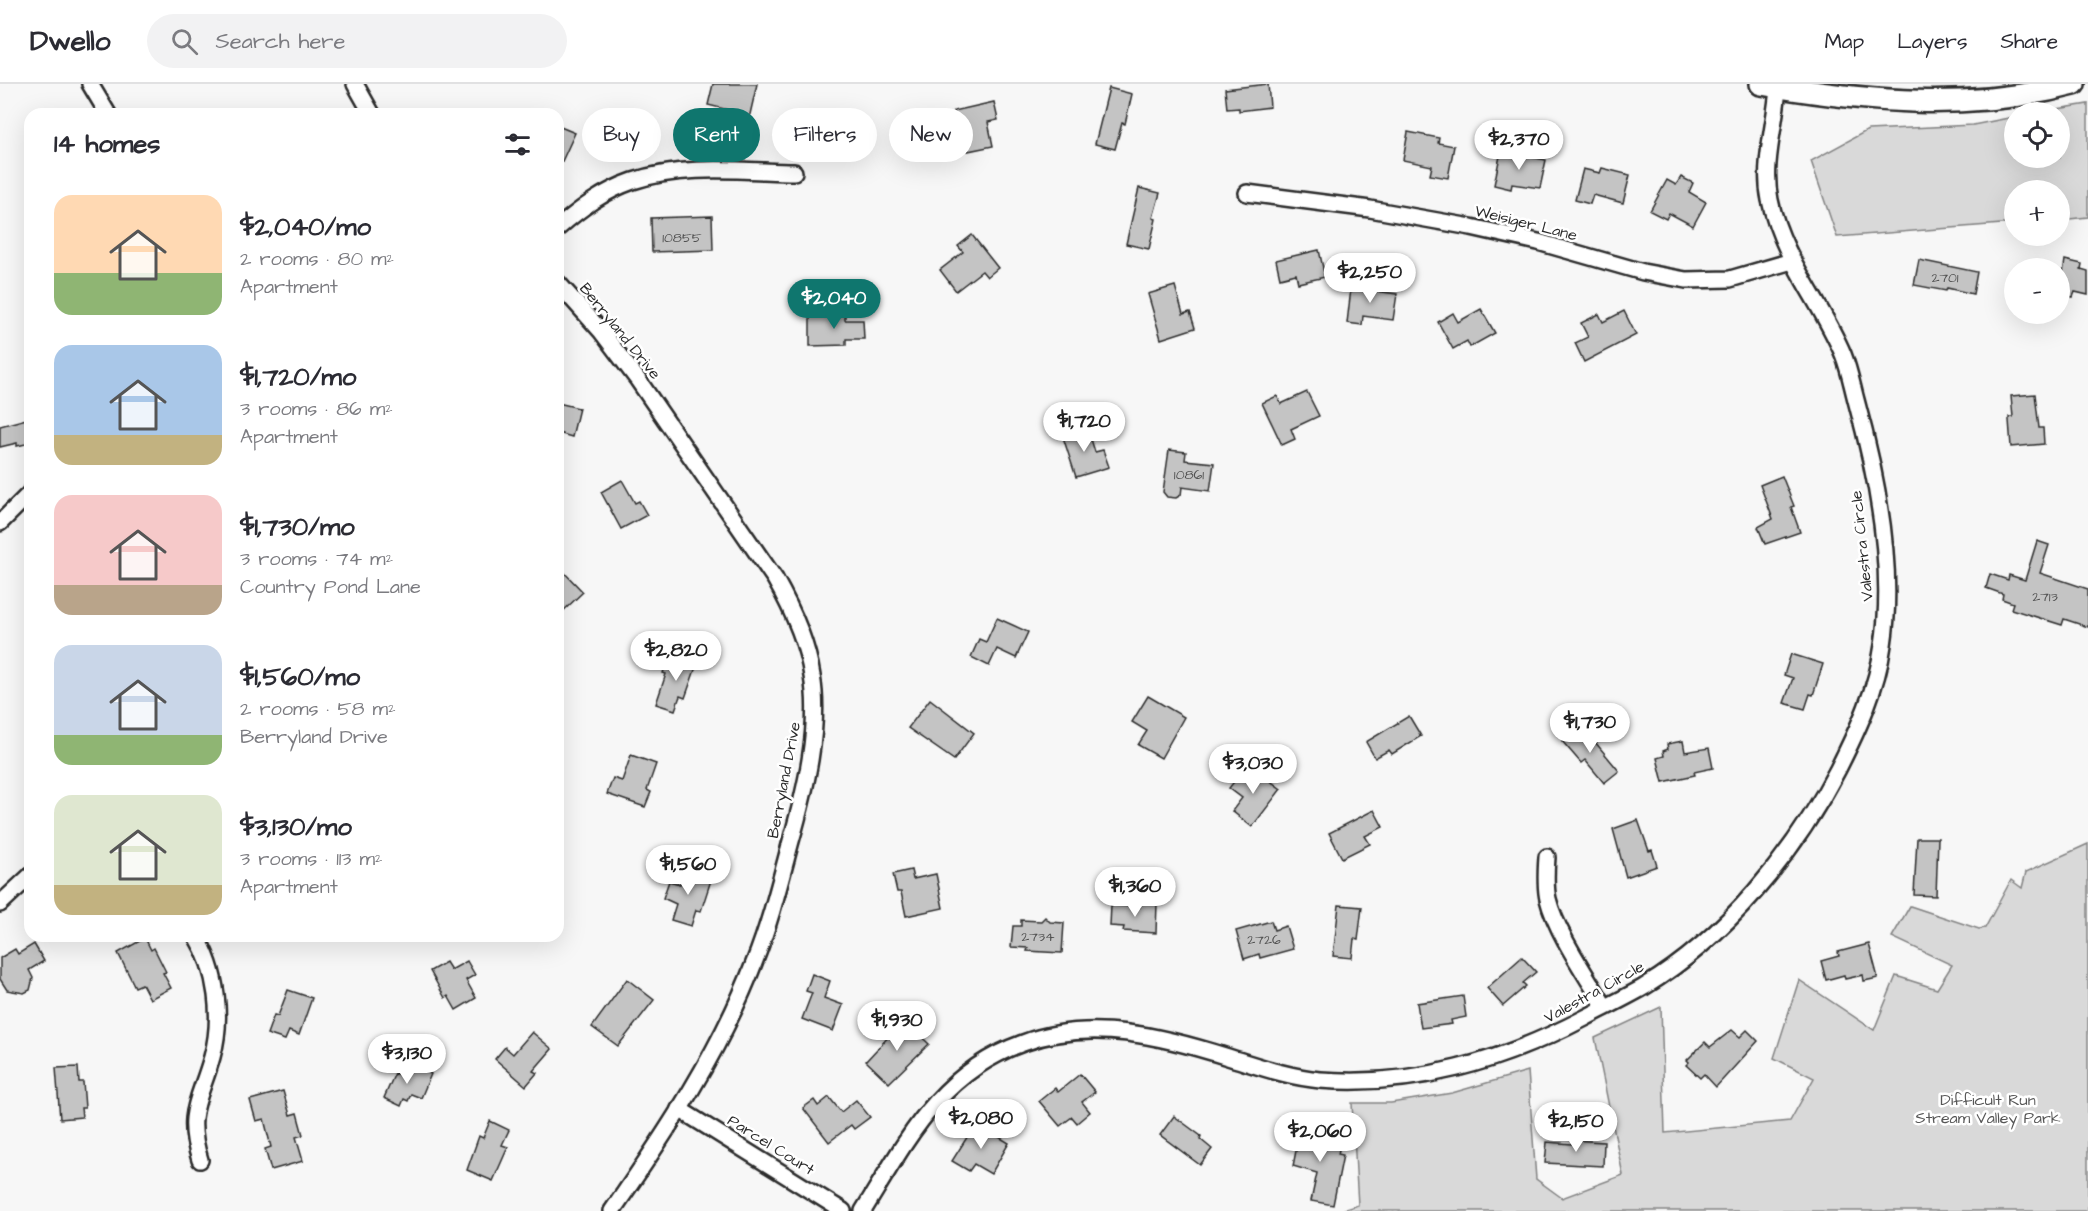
<!DOCTYPE html>
<meta charset="utf-8">
<style>
body{margin:0;font-family:"Architects Daughter",sans-serif;background:#f2f2f3;color:#2b2b33;height:100vh;display:flex;flex-direction:column;font-size:22px;white-space:nowrap}
*{box-sizing:border-box;margin:0}
p{font-size:20px;color:#7c7c81}
.icon{flex:none;width:33px;height:33px;fill:none;stroke:currentColor;stroke-width:2;stroke-linecap:round;stroke-linejoin:round}
.map{position:relative;flex:1;overflow:hidden}
.side{position:absolute;left:24px;top:24px;width:540px;height:834px;display:flex;flex-direction:column;background:#fff;border-radius:18px;box-shadow:0 6px 24px #0002}
.side>*{flex:none}
.hud{position:absolute;left:582px;top:24px;width:570px;height:54px;display:flex;gap:12px}
.buttons{position:absolute;left:2004px;top:18px;display:grid;gap:12px}
.buttons a{display:grid;place-items:center;width:66px;height:66px;border-radius:50%;background:#fff;box-shadow:0 6px 24px #0002;font-size:30px}
.price{position:absolute;translate:-50% -51px;padding:0 14px;border-radius:21px;background:#fff;color:#222;font-size:20px;line-height:39px;filter:drop-shadow(0 2px 3px #0008)}
.price::after{content:'';position:absolute;left:50%;top:36px;width:18px;height:14px;margin-left:-9px;background:inherit;clip-path:polygon(0 0,100% 0,50% 100%)}
.price.on{background:#0f766e;color:#fff}
ul{padding:0;list-style:none}
li{display:flex;align-items:center;gap:18px;height:150px;padding:0 30px}
li span{display:grid;place-items:center;flex:none;width:168px;height:120px;border-radius:18px;color:#555}
li>.icon{margin-inline-start:auto}
span .icon{width:72px;height:72px;fill:#fffc;stroke-width:1}
li b{font-size:26px}
h2{display:flex;justify-content:space-between;align-items:center;height:72px;padding:0 30px;font-size:26px}
.pill{padding:0 21px;border-radius:27px;background:#fff;box-shadow:0 6px 24px #0002;font-size:21px;line-height:54px}
.pill.on{background:#0f766e;color:#fff}
header{display:flex;align-items:center;gap:36px;box-sizing:border-box;height:84px;padding:0 30px;background:#fff;border-bottom:2px solid #e1e1e2}
header strong{font-size:28px}
nav{display:flex;gap:33px;margin-inline-start:auto;font-size:21px}
.search{width:420px;height:54px;background:#f2f2f3;display:flex;align-items:center;gap:15px;box-sizing:border-box;padding:0 21px;border-radius:33px;color:#7c7c81;font-size:22px}
.map>svg:first-child{display:block}
.green{fill:#d9d9d9;stroke:#828282;stroke-width:1.5}
.building{fill:#c4c4c4;stroke:#2b2b2b;stroke-width:1.5}
.lines{fill:none;stroke-linecap:round;stroke-linejoin:round}
.minor-casing{stroke:#2b2b2b;stroke-width:20}
.secondary-casing{stroke:#2b2b2b;stroke-width:26}
.minor{stroke:#fff;stroke-width:15}
.secondary{stroke:#fff;stroke-width:21}
.labels{text-anchor:middle;dominant-baseline:central;stroke-width:5;stroke-linejoin:round;paint-order:stroke}
.number-label{font-size:14px;fill:#515151}
.street-label{font-size:16px;fill:#2b2b2b;stroke:#fff}
.park-label{font-size:16px;fill:#565656;stroke:#fff}
</style>
<header>
<strong>Dwello</strong>
<div class="search"><svg class="icon" aria-label="search" viewBox="0 0 24 24"><circle cx="10" cy="10" r="6"/><path d="M15 15l6 6"/></svg>Search here</div>
<nav><a>Map</a><a>Layers</a><a>Share</a></nav>
</header>
<div class="map">
<svg width="2088" height="1127" viewBox="0 0 2088 1127">
<rect width="100%" height="100%" fill="#f7f7f7"/>
<filter id="ink" filterUnits="userSpaceOnUse"><feTurbulence type="fractalNoise" baseFrequency=".0167" numOctaves="2"/><feDisplacementMap in="SourceGraphic" scale="12" xChannelSelector="R" yChannelSelector="G"/><feConvolveMatrix kernelMatrix="1 2 1 2 8 2 1 2 1" color-interpolation-filters="sRGB"/></filter>
<g filter="url(#ink)">
<g class="green">
<polygon points="2088,20 2088,133 2060,136 2060,106 2014,106 2014,139 1837,153 1811,77 1868,46 1973,41 2014,33 2014,74 2060,74 2060,28 2039,28"/>
<polygon points="2088,760 2088,1127 1339,1127 1358,1121 1352,1019 1391,1019 1452,1009 1528,987 1536,1095 1562,1114 1623,1091 1595,954 1661,923 1665,1049 1790,1037 1814,994 1774,974 1799,896 1874,946 1896,892 1937,905 1952,881 1892,853 1910,822 1979,845 1985,844 2011,796 2022,804 2026,788"/>
</g>
<g class="building">
<polygon points="713,0 757,0 748,39 727,34 729,26 708,21"/>
<polygon points="1268,0 1270,23 1239,27 1239,24 1227,25 1225,5"/>
<polygon points="1109,4 1132,10 1125,40 1122,39 1115,65 1095,60"/>
<polygon points="994,18 998,36 988,38 993,62 968,67 963,43 957,44 954,27"/>
<polygon points="558,42 575,49 558,86"/>
<polygon points="1408,48 1439,54 1438,59 1454,62 1448,94 1430,91 1432,82 1403,76"/>
<polygon points="1501,67 1546,76 1540,104 1512,100 1511,105 1494,101"/>
<polygon points="1602,84 1630,91 1623,119 1593,111 1590,120 1575,116 1583,85 1600,89"/>
<polygon points="1681,93 1693,99 1689,108 1706,118 1693,142 1669,129 1666,135 1650,127 1667,96 1676,101"/>
<polygon points="1139,104 1160,109 1153,134 1156,135 1149,165 1126,160"/>
<polygon points="712,132 713,166 652,168 651,134"/>
<polygon points="972,151 998,184 987,193 982,187 956,207 940,186 963,168 958,162"/>
<polygon points="1319,166 1325,193 1298,199 1296,190 1280,194 1276,176"/>
<polygon points="1919,176 1977,188 1973,210 1947,204 1946,207 1914,201"/>
<polygon points="2065,176 2082,180 2081,185 2088,187 2088,211 2075,208 2073,213 2060,210"/>
<polygon points="1352,196 1369,198 1368,206 1397,210 1393,236 1363,232 1362,241 1347,239"/>
<polygon points="1175,202 1183,230 1190,228 1195,244 1161,255 1148,210"/>
<polygon points="1481,225 1495,249 1470,263 1467,257 1453,265 1438,238 1453,229 1458,238"/>
<polygon points="1624,227 1636,251 1584,278 1575,259 1588,253 1581,239 1599,230 1603,238"/>
<polygon points="810,231 845,231 845,236 863,236 864,255 846,255 846,261 810,262"/>
<polygon points="1307,308 1319,332 1291,345 1295,355 1282,361 1262,319 1277,312 1281,320"/>
<polygon points="2035,310 2039,344 2043,344 2044,360 2011,363 2009,336 2009,333 2013,333 2011,312"/>
<polygon points="558,319 579,324 572,353 558,349"/>
<polygon points="30,334 30,359 17,362 17,359 0,363 0,342"/>
<polygon points="1087,342 1095,368 1103,366 1109,383 1076,393 1062,350"/>
<polygon points="1169,366 1186,368 1185,376 1214,379 1210,407 1182,403 1181,411 1176,414 1167,413 1163,408"/>
<polygon points="1782,392 1794,422 1791,423 1800,448 1765,460 1758,443 1773,435 1760,401"/>
<polygon points="622,396 635,419 639,417 647,431 621,445 601,408"/>
<polygon points="2037,457 2049,461 2040,489 2088,505 2088,543 2064,535 2062,541 2011,525 2013,519 2002,515 2003,510 1986,504 1990,490 2008,496 2009,491 2025,496"/>
<polygon points="558,482 583,508 558,532"/>
<polygon points="997,534 1028,548 1016,574 997,565 989,582 971,573 979,555 986,558"/>
<polygon points="1791,570 1823,580 1813,611 1810,610 1805,625 1784,619 1793,594 1784,591"/>
<polygon points="669,571 697,580 685,614 680,612 675,626 656,620 666,590 663,589"/>
<polygon points="1148,612 1184,633 1161,674 1138,661 1147,647 1132,638"/>
<polygon points="930,615 974,649 954,676 908,644"/>
<polygon points="1409,632 1421,652 1392,670 1389,666 1375,674 1366,658"/>
<polygon points="1581,641 1619,687 1604,699 1585,676 1581,679 1562,657"/>
<polygon points="1683,657 1685,668 1709,664 1713,684 1694,688 1695,691 1663,698 1657,674 1664,672 1663,667 1668,665 1667,660"/>
<polygon points="631,671 656,680 647,706 651,708 645,723 607,710 613,694 622,697"/>
<polygon points="1248,680 1281,705 1252,743 1232,727 1242,714 1229,704"/>
<polygon points="1374,726 1383,743 1365,752 1370,760 1342,774 1329,749"/>
<polygon points="1638,736 1649,767 1652,766 1657,782 1626,793 1613,745"/>
<polygon points="1917,754 1938,754 1936,812 1914,811"/>
<polygon points="686,784 712,793 701,827 696,826 691,842 671,836 676,820 663,814 669,797 680,800"/>
<polygon points="911,786 913,795 936,790 943,824 906,832 901,808 897,808 893,790"/>
<polygon points="1140,818 1157,819 1156,849 1123,847 1124,843 1110,842 1111,821 1140,823"/>
<polygon points="1339,821 1362,823 1358,856 1354,855 1352,874 1333,872"/>
<polygon points="1045,833 1050,838 1064,839 1062,869 1027,867 1028,864 1011,863 1013,842 1021,842 1021,836 1041,837"/>
<polygon points="1271,837 1274,846 1286,842 1293,865 1260,874 1259,870 1244,875 1236,847"/>
<polygon points="145,854 151,866 154,864 166,888 163,889 171,904 150,915 142,900 135,903 118,869"/>
<polygon points="34,860 44,877 29,886 33,894 30,906 24,909 7,906 0,895 0,874 15,865 18,870"/>
<polygon points="1869,860 1878,894 1864,897 1863,891 1845,895 1844,891 1826,896 1821,877 1839,872 1838,868"/>
<polygon points="1522,873 1536,888 1523,899 1526,902 1503,922 1487,904"/>
<polygon points="467,877 475,891 466,896 476,914 456,926 448,912 445,914 430,887 446,878 451,886"/>
<polygon points="812,890 830,897 824,914 843,921 833,947 802,935 812,909 806,907"/>
<polygon points="627,895 654,916 618,962 592,943"/>
<polygon points="288,906 312,914 299,951 289,947 285,956 267,950 274,931 278,932"/>
<polygon points="1463,912 1466,933 1451,936 1452,940 1421,944 1417,919"/>
<polygon points="904,936 929,960 889,999 866,977"/>
<polygon points="1732,946 1740,953 1747,946 1758,957 1716,1003 1704,990 1700,994 1686,981 1689,978 1687,976 1705,958 1710,963"/>
<polygon points="532,948 552,965 533,987 537,989 526,1002 495,975 505,963 513,970"/>
<polygon points="405,979 431,990 421,1014 411,1010 408,1017 404,1015 401,1022 384,1014 395,989 399,991"/>
<polygon points="78,983 79,998 83,998 85,1024 81,1024 82,1033 60,1035 56,984"/>
<polygon points="1080,990 1095,1008 1082,1018 1090,1028 1077,1039 1072,1033 1060,1042 1039,1017 1055,1004 1058,1008"/>
<polygon points="283,1007 290,1031 297,1029 303,1051 296,1053 303,1077 271,1086 265,1065 271,1063 264,1035 256,1037 250,1016"/>
<polygon points="829,1013 841,1028 856,1016 870,1033 854,1045 851,1041 829,1058 803,1024 814,1016 818,1022"/>
<polygon points="1174,1032 1201,1052 1200,1055 1212,1065 1200,1081 1160,1051"/>
<polygon points="490,1037 509,1046 502,1061 508,1063 493,1097 467,1086 479,1052 483,1054"/>
<polygon points="976,1039 1009,1059 991,1090 974,1080 969,1087 952,1077"/>
<polygon points="1300,1046 1342,1052 1338,1070 1343,1071 1333,1121 1311,1117 1317,1089 1293,1082"/>
<polygon points="1572,1056 1604,1058 1603,1082 1545,1079 1547,1058 1572,1060"/>
</g>
<g class="lines">
<g class="minor-casing">
<g id="minor">
<polyline points="90,0 108,30"/>
<polyline points="355,0 372,30"/>
<polyline points="1247,109 1370,125 1471,143 1538,158 1643,188 1686,196 1730,195 1792,177"/>
<path d="M558 144C581 124 604 107 633 97 682 80 743 87 794 88"/>
<path d="M558 199 601 247 638 296 775 495C792 525 807 557 812 592 821 643 805 708 791 757 780 798 770 839 754 879 720 968 666 1049 612 1127"/>
<polyline points="0,439 30,409"/>
<path d="M1547 773C1546 787 1545 802 1548 815 1556 848 1588 894 1605 923"/>
<polyline points="0,820 30,792"/>
<path d="M196 852C217 886 223 934 212 973 200 1016 185 1029 200 1076"/>
<polyline points="679,1025 843,1127"/>
<path d="M863 1127C907 1056 939 989 1023 959 1090 934 1162 952 1228 973 1258 982 1288 993 1320 996 1415 1003 1501 978 1585 934 1604 924 1625 914 1644 903 1726 853 1794 770 1838 685 1858 645 1877 605 1883 561 1895 483 1877 392 1856 316 1852 301 1849 285 1843 270 1821 218 1782 173 1770 116 1762 79 1776 40 1778 3"/>
</g>
</g>
<g class="secondary-casing">
<path id="secondary" d="M1761 0C1866 18 1970 28 2074 0"/>
</g>
<use href="#minor" class="minor"/>
<use href="#secondary" class="secondary"/>
</g>
</g>
<g class="labels">
<g class="number-label">
<text x="682" y="154">10855</text>
<text x="1945" y="194">2701</text>
<text x="1189" y="391">10861</text>
<text x="2045" y="513">2713</text>
<text x="1038" y="853">2734</text>
<text x="1264" y="856">2726</text>
</g>
<g class="street-label">
<text transform="translate(1526 139) rotate(14)">Weisiger Lane</text>
<text transform="translate(620 247) rotate(51)">Berryland Drive</text>
<text transform="translate(1862 462) rotate(-96)">Valestra Circle</text>
<text transform="translate(784 696) rotate(-79)">Berryland Drive</text>
<text transform="translate(1594 908) rotate(-29)">Valestra Circle</text>
<text transform="translate(771 1061) rotate(32)">Parcel Court</text>
</g>
<g class="park-label">
<text x="1988" y="1016">Difficult Run<tspan x="1988" dy="18">Stream Valley Park</tspan></text>
</g>
</g>
</svg>
<div class="buttons">
<a><svg class="icon" aria-label="locate" viewBox="0 0 24 24"><circle cx="12" cy="12" r="6"/><path d="M12 2v4M12 18v4M2 12h4M18 12h4"/></svg></a>
<a>+</a>
<a>−</a>
</div>
<b class="price" style="left:1519px;top:87px">$2,370</b>
<b class="price" style="left:1370px;top:220px">$2,250</b>
<b class="price on" style="left:834px;top:246px">$2,040</b>
<b class="price" style="left:1084px;top:369px">$1,720</b>
<b class="price" style="left:676px;top:598px">$2,820</b>
<b class="price" style="left:1590px;top:670px">$1,730</b>
<b class="price" style="left:1253px;top:711px">$3,030</b>
<b class="price" style="left:688px;top:812px">$1,560</b>
<b class="price" style="left:1135px;top:834px">$1,360</b>
<b class="price" style="left:897px;top:968px">$1,930</b>
<b class="price" style="left:407px;top:1001px">$3,130</b>
<b class="price" style="left:981px;top:1066px">$2,080</b>
<b class="price" style="left:1576px;top:1069px">$2,150</b>
<b class="price" style="left:1320px;top:1079px">$2,060</b>
<div class="hud">
<a class="pill">Buy</a>
<a class="pill on">Rent</a>
<a class="pill">Filters</a>
<a class="pill">New</a>
</div>
<section class="side">
<h2>14 homes<svg class="icon" aria-label="filters" viewBox="0 0 24 24"><path d="M4 7h16M4 17h16"/><circle cx="9" cy="7" r="2"/><circle cx="15" cy="17" r="2"/></svg></h2>
<ul>
<li><span style="background:linear-gradient(#ffd9b3 65%,#8fb573 0)"><svg class="icon" aria-label="home" viewBox="0 0 24 24"><path d="M3 11l9-7 9 7M6 9v11h12V9"/></svg></span><div><b>$2,040/mo</b><p>2 rooms · 80 m²</p><p>Apartment</p></div></li>
<li><span style="background:linear-gradient(#a9c7e8 75%,#c2b280 0)"><svg class="icon" aria-label="home" viewBox="0 0 24 24"><path d="M3 11l9-7 9 7M6 9v11h12V9"/></svg></span><div><b>$1,720/mo</b><p>3 rooms · 86 m²</p><p>Apartment</p></div></li>
<li><span style="background:linear-gradient(#f6c9c9 75%,#b9a48a 0)"><svg class="icon" aria-label="home" viewBox="0 0 24 24"><path d="M3 11l9-7 9 7M6 9v11h12V9"/></svg></span><div><b>$1,730/mo</b><p>3 rooms · 74 m²</p><p>Country Pond Lane</p></div></li>
<li><span style="background:linear-gradient(#c9d6e8 75%,#8fb573 0)"><svg class="icon" aria-label="home" viewBox="0 0 24 24"><path d="M3 11l9-7 9 7M6 9v11h12V9"/></svg></span><div><b>$1,560/mo</b><p>2 rooms · 58 m²</p><p>Berryland Drive</p></div></li>
<li><span style="background:linear-gradient(#dfe7d0 75%,#c2b280 0)"><svg class="icon" aria-label="home" viewBox="0 0 24 24"><path d="M3 11l9-7 9 7M6 9v11h12V9"/></svg></span><div><b>$3,130/mo</b><p>3 rooms · 113 m²</p><p>Apartment</p></div></li>
</ul>
</section>
</div>
